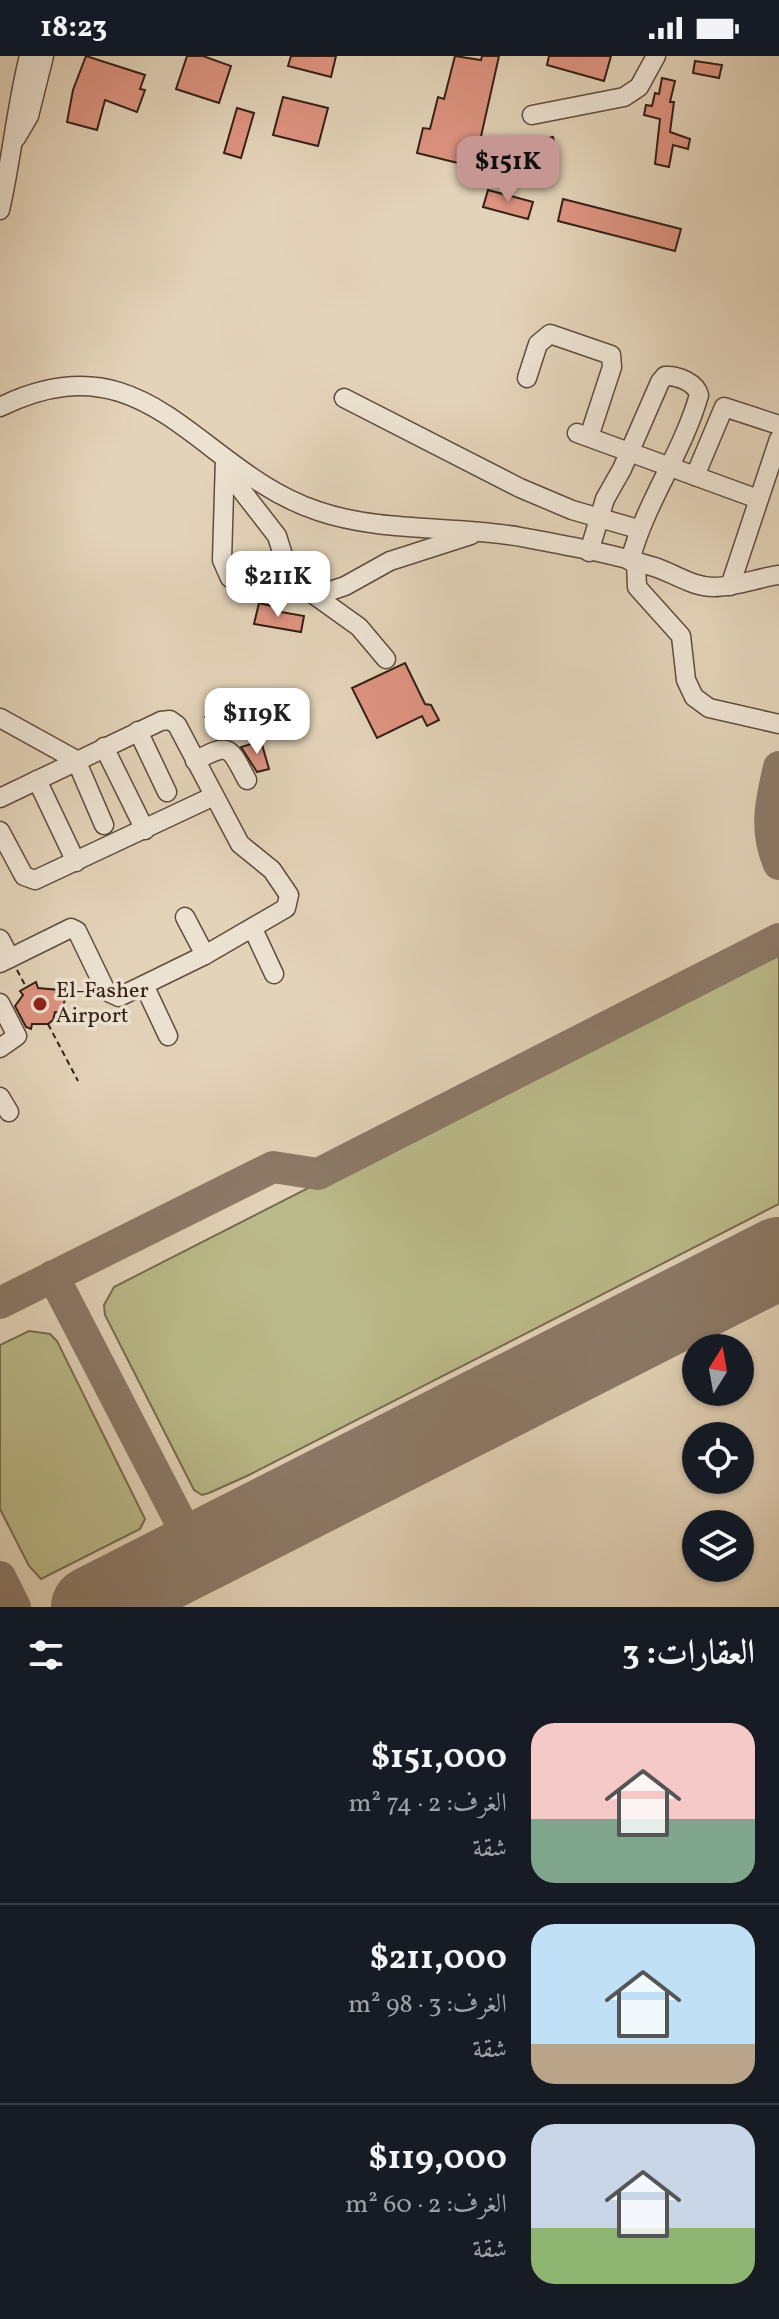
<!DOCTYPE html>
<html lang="ar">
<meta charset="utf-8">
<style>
body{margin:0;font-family:Vollkorn,Amiri,serif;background:#242831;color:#f1f3f6;direction:rtl;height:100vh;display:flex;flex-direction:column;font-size:30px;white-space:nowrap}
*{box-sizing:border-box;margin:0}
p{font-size:26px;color:#9ea1a6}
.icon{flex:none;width:44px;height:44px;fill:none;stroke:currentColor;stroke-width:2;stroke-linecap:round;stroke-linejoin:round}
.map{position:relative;height:1551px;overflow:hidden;direction:ltr}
.panel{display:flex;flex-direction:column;background:#171b24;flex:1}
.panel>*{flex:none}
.needle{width:52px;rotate:11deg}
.controls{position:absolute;left:682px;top:1278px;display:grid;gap:16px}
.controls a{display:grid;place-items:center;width:72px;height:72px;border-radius:50%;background:#171b24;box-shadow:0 2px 6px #0004;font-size:40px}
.price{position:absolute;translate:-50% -68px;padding:0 18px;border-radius:16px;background:#fff;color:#222;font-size:26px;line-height:52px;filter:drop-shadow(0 2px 4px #0008)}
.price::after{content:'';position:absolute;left:50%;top:48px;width:24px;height:18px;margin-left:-12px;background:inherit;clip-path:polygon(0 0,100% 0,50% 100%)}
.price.active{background:#c59692;color:#111}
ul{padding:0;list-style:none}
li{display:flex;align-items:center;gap:24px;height:200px;padding:0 24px}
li+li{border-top:2px solid #363941}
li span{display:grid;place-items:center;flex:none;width:224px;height:160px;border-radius:24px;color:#555}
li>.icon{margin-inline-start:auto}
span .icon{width:96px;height:96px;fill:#fffc;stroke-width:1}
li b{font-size:34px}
h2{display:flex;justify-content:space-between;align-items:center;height:96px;padding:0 24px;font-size:34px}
.status{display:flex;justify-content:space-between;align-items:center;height:56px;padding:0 40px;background:#171b24;direction:ltr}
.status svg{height:22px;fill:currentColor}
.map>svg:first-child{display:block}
.green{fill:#bbba8a;stroke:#786d50;stroke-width:2}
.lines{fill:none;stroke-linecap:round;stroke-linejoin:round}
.taxiway{stroke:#8c7a68;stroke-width:32}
.runway{stroke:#8c7a68;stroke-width:82}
.building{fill:#de9381;stroke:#352016;stroke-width:2}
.minor-casing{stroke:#604d3f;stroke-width:21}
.path{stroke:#352016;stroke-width:2;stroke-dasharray:6 4;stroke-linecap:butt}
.minor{stroke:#ede2d2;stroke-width:18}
.poi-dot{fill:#8f2418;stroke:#ede2d2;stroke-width:3}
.labels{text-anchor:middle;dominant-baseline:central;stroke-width:7;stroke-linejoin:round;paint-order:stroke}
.poi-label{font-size:22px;fill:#352016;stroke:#ede2d2;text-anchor:start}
</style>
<div class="status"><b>18:23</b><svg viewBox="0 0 49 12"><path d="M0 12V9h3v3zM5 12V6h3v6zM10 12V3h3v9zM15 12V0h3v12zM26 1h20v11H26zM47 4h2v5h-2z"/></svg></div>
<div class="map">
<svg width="779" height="1551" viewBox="0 0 779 1551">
<rect width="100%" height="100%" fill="#e3d3b9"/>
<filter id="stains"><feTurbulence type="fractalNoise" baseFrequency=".0025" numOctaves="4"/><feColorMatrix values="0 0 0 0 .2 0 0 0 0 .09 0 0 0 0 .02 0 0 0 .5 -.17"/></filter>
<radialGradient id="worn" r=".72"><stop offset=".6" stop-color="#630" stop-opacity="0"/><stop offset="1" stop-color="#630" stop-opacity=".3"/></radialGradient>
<g class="green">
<polygon points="779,892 779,1148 249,1419 209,1437 202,1439 194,1434 105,1259 104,1249 114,1231"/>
<polygon points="29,1275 50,1278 57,1285 145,1463 140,1473 41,1523 29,1510 0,1453 0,1289"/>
</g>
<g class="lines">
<g class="taxiway">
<path d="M779 711C771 746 764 774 779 808"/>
<polyline points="53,1220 197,1498"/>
<polyline points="0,1247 273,1111 318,1118 779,883"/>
<polyline points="0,1521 15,1551"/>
</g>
<polyline class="runway" points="92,1551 779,1202"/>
</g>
<g class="building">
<polygon points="86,0 145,19 140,33 145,34 137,56 105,44 97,74 67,66 73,34"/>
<polygon points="187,0 203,0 231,10 219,47 176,33"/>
<polygon points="291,0 336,0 331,21 288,10"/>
<polygon points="455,0 481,4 482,0 499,0 480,85 506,92 499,117 417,97 423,72 430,73 438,41 444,43"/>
<polygon points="549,0 611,0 604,25 547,9"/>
<polygon points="695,5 722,9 719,22 693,17"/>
<polygon points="662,22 675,25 670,46 674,46 670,76 690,83 688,93 673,89 669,111 655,108 660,63 644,59 646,49 652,50 655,37 659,38"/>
<polygon points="283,41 328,52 318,90 273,79"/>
<polygon points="237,52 254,57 241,102 224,97"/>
<polygon points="553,81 557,102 539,105 535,85"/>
<polygon points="488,134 533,146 528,163 483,151"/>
<polygon points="563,143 681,173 675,195 558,165"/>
<polygon points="259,547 276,551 275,555 304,560 301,576 254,568"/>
<polygon points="405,607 425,648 431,649 439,664 427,670 422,660 377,682 352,632"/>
<polygon points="232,647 240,662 213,677 205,661"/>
<polygon points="261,685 269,713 257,716 241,691"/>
<polygon points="36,926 38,932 60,934 58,941 65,942 62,957 55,956 53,964 48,968 32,968 31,973 26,971 15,950 23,939 20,935"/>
</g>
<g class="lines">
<g class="minor-casing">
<g id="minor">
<polyline points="532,59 624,41 639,31 656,0"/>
<polyline points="16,82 29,60 44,0"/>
<path d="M0 154C12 102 16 51 29 0"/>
<polyline points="527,322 538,288 550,278 611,299 612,311 589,381"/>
<polyline points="344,342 520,432 572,454 638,473"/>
<path d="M0 351C148 278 197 415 318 455 382 477 455 469 521 481 564 489 610 497 651 510 673 516 691 531 714 531 736 531 757 522 779 519"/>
<polyline points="577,377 758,443"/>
<polyline points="225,403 222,504 230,522 247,531 324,537 345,530 390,505 471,479"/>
<polyline points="225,413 277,480 283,499 284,535"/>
<polyline points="695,420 724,351 779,369"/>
<path d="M589 496 605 443 622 413 660 326 665 320C678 319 696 327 699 339 682 398 645 447 630 505"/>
<polyline points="636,506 637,531 681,580 686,624 694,641 709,652 779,668"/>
<polyline points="730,530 779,383"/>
<polyline points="313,538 359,571 386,603"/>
<polyline points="0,662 76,704 104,769"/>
<polyline points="138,675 167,736"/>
<polyline points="104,691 145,774"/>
<path d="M195 705C230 686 229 690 247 724"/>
<polyline points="37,724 76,806"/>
<polyline points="0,742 161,665 170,664 177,669 240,788 272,814 289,839 286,852 205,899 119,941 106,935 77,875 71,872 0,907"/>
<polyline points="0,775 24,820 35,824 214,740"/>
<polyline points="185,861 205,899"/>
<polyline points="253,873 274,918"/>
<polyline points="0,883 10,902"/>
<polyline points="145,931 168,980"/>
<polyline points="0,947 17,980 0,992"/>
<polyline points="0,1041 9,1056"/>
</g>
</g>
<g class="path">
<polyline points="17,914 26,931"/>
<polyline points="48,968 78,1025"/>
</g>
<use href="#minor" class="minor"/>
</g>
<circle class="poi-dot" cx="40" cy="948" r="8"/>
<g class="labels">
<g class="poi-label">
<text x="56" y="935">El-Fasher<tspan x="56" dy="25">Airport</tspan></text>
</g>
</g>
<rect width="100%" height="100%" filter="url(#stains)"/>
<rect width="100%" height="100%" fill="url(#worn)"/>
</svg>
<div class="controls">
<a><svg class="needle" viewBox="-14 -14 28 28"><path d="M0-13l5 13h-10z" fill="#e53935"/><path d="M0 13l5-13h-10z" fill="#9ea1a6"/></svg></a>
<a><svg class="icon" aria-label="locate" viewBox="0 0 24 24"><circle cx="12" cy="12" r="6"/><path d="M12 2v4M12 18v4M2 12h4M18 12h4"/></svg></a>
<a><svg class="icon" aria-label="layers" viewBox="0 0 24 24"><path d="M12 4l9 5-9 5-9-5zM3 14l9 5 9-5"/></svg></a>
</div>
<b class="price active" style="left:508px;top:148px">$151K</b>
<b class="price" style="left:278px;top:563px">$211K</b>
<b class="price" style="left:257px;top:700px">$119K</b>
</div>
<section class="panel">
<h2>العقارات: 3<svg class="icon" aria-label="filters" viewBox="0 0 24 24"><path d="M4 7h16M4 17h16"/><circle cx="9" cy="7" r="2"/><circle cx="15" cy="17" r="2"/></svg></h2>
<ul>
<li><span style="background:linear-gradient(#f6c9c9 60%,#7fa58c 0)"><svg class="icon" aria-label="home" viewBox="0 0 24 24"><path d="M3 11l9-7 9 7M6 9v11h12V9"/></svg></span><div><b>$151,000</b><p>الغرف: 2 · 74 m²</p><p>شقة</p></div></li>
<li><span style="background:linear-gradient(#bfe0f5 75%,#b9a48a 0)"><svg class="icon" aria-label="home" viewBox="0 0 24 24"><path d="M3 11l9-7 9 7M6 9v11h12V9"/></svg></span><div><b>$211,000</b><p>الغرف: 3 · 98 m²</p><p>شقة</p></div></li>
<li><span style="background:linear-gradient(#c9d6e8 65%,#8fb573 0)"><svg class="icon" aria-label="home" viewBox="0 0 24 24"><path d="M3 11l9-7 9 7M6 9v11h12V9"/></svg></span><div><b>$119,000</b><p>الغرف: 2 · 60 m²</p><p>شقة</p></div></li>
</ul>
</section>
